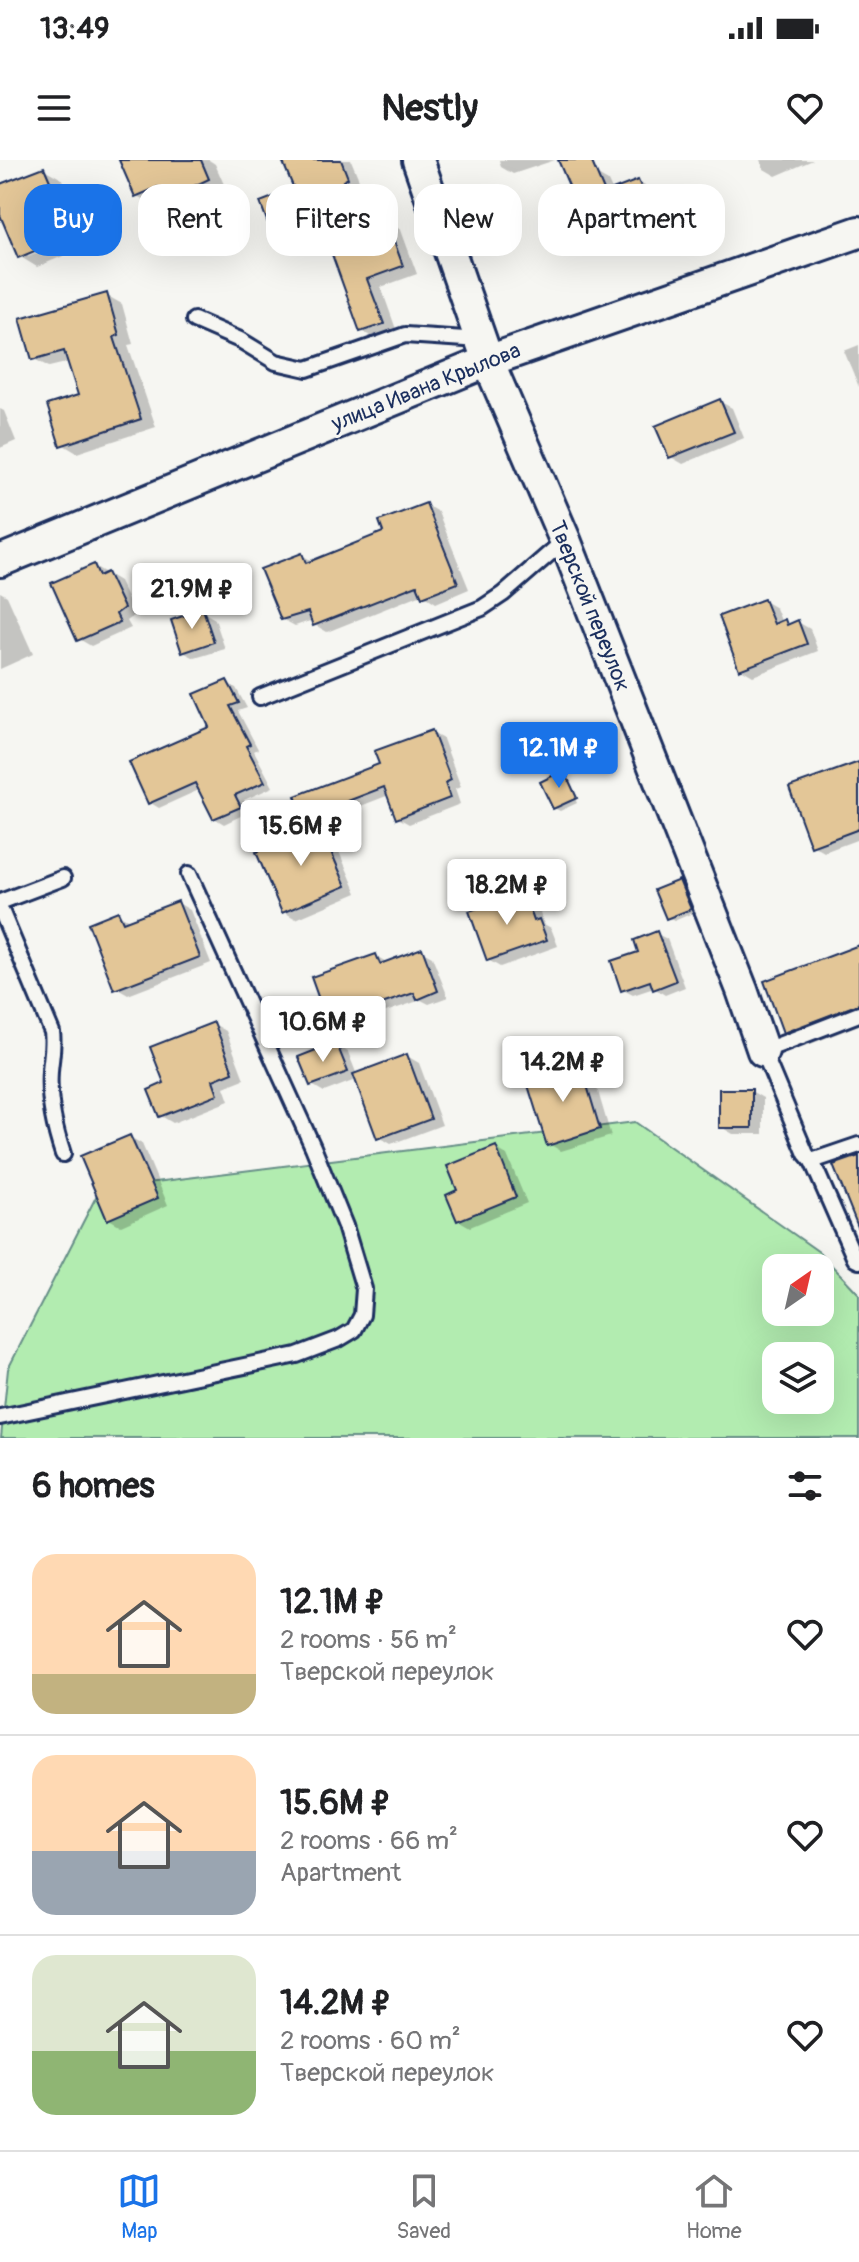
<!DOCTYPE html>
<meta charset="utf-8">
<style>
body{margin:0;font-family:Pangolin,sans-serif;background:#f2f2f2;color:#202124;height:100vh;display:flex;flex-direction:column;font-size:30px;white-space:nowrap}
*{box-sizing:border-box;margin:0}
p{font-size:26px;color:#757577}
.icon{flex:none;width:44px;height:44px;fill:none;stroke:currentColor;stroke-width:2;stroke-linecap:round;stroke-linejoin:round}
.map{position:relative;height:1278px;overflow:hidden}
.panel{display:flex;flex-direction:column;background:#fff;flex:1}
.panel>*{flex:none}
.top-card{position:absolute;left:24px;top:24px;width:812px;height:72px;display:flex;gap:16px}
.needle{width:52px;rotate:34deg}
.controls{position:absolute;left:762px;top:1094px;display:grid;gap:16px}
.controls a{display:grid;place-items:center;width:72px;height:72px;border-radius:16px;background:#fff;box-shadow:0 8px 32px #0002;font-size:40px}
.price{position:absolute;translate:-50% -68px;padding:0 18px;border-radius:8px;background:#fff;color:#222;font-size:26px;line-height:52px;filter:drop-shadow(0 2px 4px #0008)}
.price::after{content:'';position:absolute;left:50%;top:48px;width:24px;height:18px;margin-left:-12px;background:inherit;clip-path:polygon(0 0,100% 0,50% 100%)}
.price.selected{background:#1a73e8;color:#fff}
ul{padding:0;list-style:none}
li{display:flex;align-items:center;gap:24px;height:200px;padding:0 32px}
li+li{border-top:2px solid #e0e0e0}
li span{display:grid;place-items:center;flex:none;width:224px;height:160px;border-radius:24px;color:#555}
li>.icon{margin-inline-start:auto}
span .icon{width:96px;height:96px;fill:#fffc;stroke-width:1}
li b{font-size:34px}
h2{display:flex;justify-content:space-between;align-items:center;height:96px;padding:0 32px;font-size:34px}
.pill{padding:0 28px;border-radius:24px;background:#fff;box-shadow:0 8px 32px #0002;font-size:28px;line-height:72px}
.pill.selected{background:#1a73e8;color:#fff}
.status{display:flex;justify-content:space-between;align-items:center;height:56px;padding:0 40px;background:#fff;direction:ltr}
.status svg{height:22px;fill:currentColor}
header{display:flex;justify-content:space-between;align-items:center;height:104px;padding:0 32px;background:#fff;font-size:36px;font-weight:700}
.tab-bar{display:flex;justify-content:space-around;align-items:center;height:112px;border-top:2px solid #e0e0e0;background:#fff;font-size:22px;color:#757577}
.tab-bar a{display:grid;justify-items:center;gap:4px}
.tab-bar .selected{color:#1a73e8}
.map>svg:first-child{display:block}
.green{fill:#b2ecb0;stroke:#668e87;stroke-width:2;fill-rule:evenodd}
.shadow{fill:#0003;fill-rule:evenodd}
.building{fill:#e3c697;stroke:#1b2f5e;stroke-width:2}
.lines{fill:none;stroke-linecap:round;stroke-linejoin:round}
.lane-casing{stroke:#1b2f5e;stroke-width:20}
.street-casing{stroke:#1b2f5e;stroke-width:36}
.lane{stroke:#f6f6f2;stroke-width:14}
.street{stroke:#f6f6f2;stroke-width:30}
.labels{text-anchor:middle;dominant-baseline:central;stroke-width:6;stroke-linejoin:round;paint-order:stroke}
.street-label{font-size:22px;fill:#1b2f5e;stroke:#f6f6f2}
</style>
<div class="status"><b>13:49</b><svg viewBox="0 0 49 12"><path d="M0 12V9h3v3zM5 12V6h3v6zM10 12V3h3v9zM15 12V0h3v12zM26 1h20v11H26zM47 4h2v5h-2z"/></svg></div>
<header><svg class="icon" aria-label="menu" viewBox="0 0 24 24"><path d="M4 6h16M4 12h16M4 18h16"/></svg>Nestly<svg class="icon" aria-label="heart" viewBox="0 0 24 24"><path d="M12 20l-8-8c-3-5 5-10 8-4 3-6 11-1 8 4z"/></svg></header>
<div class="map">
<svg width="859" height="1278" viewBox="0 0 859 1278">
<rect width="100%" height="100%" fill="#f6f6f2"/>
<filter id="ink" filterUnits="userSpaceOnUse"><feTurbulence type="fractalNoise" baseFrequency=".0125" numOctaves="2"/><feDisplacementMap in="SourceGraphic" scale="16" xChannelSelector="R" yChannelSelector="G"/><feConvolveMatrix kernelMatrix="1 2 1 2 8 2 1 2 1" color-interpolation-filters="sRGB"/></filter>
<g filter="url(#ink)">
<path class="green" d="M635 962 819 1092 859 1134V1278H1L8 1209 100 1029ZM776 1108H820V1152H776ZM776 1196H820V1240H776Z"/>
<g class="shadow">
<polygon points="121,0 209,0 215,4 226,29 210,36 215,45 186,58 168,47 166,41 155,46 137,36"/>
<polygon points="284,0 351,0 362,27 356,29 372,66 386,61 401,70 417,114 381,127 397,172 376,179 361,171 328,76 292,89 277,81 297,31"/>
<polygon points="499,0 555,0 513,14 501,7"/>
<polygon points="760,0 813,0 776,16 764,9"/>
<path d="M44 9 62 19 89 85 37 107 19 96 0 49V27ZM81 70 83 73 28 96V91Z"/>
<polygon points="596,14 608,21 613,32 638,22 650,29 663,61 606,85 593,78"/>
<polygon points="106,135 122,144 133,184 128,185 156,267 77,293 62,284 80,237 70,202 49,207 34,199"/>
<polygon points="859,185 859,227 844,191"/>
<polygon points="719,241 732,248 744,278 683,304 671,297"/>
<polygon points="0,249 4,251 16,281 0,288"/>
<polygon points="426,345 438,352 469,429 436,443 422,434 327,472 315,465 313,460 295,466 282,459 302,395 314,402 386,373"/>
<polygon points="94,406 119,421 135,455 127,461 131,468 91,486 79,479"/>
<polygon points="0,432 7,436 33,494 0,509"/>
<polygon points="764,441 776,448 782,463 791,465 798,462 810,469 818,491 753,516 741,509"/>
<polygon points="203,452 215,459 225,489 195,498 183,492"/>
<polygon points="227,523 236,528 247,548 238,551 258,589 254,591 273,627 244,640 249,652 224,664 214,658 201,629 159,648 149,642 211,568"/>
<polygon points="432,573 443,579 461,627 455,629 460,644 409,664 398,658 389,635 317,663 305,656"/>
<polygon points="859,607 859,679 824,692 812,685"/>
<polygon points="564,613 567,614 564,614 577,643 560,651 554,648"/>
<polygon points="318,664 330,671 357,733 296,759 284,752"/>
<polygon points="679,722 685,725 695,752 674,761 668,758"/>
<polygon points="524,734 536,741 544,764 551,768 558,786 500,807 488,800"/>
<polygon points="178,743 190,750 211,803 128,835 116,828 118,754 131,761"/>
<polygon points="657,774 667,779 685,827 665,835 654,828 633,835 623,830 641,793"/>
<polygon points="859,787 859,865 808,885 785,871"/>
<polygon points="421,791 432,797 448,837 429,844 421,840 362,860 365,870 343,877 332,871 376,796 388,803"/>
<polygon points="214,864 226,871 244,919 224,927 229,941 173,963 161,956 166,925"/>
<polygon points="336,885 348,892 357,915 407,896 419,903 442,965 391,984 379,977 358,919 324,932 312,925"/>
<polygon points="580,904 592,911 611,976 561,991 549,984"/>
<polygon points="751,931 763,938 763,974 733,974 721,967"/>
<polygon points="130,977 142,984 168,1045 121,1066 109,1059"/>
<polygon points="495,988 507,995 527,1043 470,1067 458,1060 460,1031"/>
</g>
<g class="building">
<polygon points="119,0 201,0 209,19 194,26 198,35 167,49 158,27 135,37"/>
<polygon points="282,0 341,0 348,18 343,21 362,67 386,59 403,106 367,119 384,164 360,172 321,64 275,82 260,42 294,29"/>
<polygon points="558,0 591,0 605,33 638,20 653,54 592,80"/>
<polygon points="44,7 73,75 18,98 0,55 0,24"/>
<polygon points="107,133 119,175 114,177 141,259 60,286 47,245 78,235 64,191 32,200 20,158"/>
<polygon points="720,239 734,272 669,298 655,266"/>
<polygon points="426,343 458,423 422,437 417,425 313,466 308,452 281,460 260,409 302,393 306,403 383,372 379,361"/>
<polygon points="94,404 99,416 107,412 124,448 116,454 120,462 77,481 51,423"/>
<polygon points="764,439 774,464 785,459 787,465 798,460 807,484 739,510 719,456"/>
<polygon points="203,449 214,482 182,493 171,460"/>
<polygon points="227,520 239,543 230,546 250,584 246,586 265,622 235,635 241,647 213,659 195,623 148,644 129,602 209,567 194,534"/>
<polygon points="432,570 451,620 445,623 450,638 396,659 384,627 304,658 295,636 379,604 374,591"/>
<polygon points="859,602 859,669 811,687 789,627"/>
<polygon points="564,610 577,638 553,649 540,622"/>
<polygon points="318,662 346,726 282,753 256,692 280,682 278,679"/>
<polygon points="679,720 691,749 666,759 654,730"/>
<polygon points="524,732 534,761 539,759 547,780 487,801 469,751"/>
<polygon points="178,741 200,797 114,830 88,763 118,751 123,762"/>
<polygon points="657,771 676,821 653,830 650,821 621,831 611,801 638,792 634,780"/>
<polygon points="859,785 859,844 783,873 764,821"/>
<polygon points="422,788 438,831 417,840 414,833 352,854 356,864 331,873 311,817 376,794 380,804"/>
<polygon points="214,862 233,912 213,920 218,934 159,957 148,930 164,923 150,887"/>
<polygon points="336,882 348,912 310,926 298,897"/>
<polygon points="407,894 431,959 377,979 353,914"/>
<polygon points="580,902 600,969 547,986 526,919"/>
<rect x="719" y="929" width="33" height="39"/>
<polygon points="130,975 158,1038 107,1060 80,996"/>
<polygon points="496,986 516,1037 457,1061 446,1035 457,1030 447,1006"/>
<polygon points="859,996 859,1067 858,1067 833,1005"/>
</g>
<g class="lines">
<g class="lane-casing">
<g id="lane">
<polyline points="194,160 240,180 276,202 307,209 405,175 480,180"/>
<polyline points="260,537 482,448 503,434 565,380"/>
<polyline points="0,742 63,718"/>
<path d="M0 748 52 872C54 887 51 897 50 911 48 939 54 967 63 994"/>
<polyline points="859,854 763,891 806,994 812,1001 859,985"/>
<polyline points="812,1001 855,1099 859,1101"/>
<polyline points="0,1257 297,1195 339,1179 354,1170 362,1155 364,1129 345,1066 313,987 189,714"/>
</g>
</g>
<g class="street-casing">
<g id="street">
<polyline points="418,0 488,201 565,380 742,830 763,891"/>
<polyline points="0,401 488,201 859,72"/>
</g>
</g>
<use href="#lane" class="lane"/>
<use href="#street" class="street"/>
</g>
</g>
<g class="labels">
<g class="street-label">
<text transform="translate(426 227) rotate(-22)">улица Ивана Крылова</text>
<text transform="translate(590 446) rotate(68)">Тверской переулок</text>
</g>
</g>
</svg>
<div class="controls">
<a><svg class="needle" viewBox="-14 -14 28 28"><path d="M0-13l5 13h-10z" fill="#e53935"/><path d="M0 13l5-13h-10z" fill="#757577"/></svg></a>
<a><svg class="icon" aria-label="layers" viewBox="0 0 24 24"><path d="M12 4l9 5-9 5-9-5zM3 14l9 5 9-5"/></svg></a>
</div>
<b class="price" style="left:192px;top:471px">21.9M ₽</b>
<b class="price selected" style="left:559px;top:630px">12.1M ₽</b>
<b class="price" style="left:301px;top:708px">15.6M ₽</b>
<b class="price" style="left:507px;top:767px">18.2M ₽</b>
<b class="price" style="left:323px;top:904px">10.6M ₽</b>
<b class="price" style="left:563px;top:944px">14.2M ₽</b>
<div class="top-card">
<a class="pill selected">Buy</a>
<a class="pill">Rent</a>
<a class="pill">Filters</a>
<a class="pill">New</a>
<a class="pill">Apartment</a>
</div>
</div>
<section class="panel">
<h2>6 homes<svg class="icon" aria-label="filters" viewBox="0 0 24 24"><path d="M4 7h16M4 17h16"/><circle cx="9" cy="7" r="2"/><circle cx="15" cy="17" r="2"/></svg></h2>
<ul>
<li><span style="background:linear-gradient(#ffd9b3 75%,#c2b280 0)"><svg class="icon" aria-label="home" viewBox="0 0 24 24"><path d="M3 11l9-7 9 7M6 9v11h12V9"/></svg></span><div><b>12.1M ₽</b><p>2 rooms · 56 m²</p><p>Тверской переулок</p></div><svg class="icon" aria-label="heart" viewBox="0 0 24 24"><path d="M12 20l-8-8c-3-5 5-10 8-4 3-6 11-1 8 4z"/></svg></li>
<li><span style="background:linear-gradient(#ffd9b3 60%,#9aa5b1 0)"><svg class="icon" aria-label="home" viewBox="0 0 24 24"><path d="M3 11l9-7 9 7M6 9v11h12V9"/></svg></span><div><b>15.6M ₽</b><p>2 rooms · 66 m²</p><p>Apartment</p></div><svg class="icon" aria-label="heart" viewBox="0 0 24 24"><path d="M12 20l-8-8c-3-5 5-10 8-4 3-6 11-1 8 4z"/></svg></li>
<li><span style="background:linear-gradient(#dfe7d0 60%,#8fb573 0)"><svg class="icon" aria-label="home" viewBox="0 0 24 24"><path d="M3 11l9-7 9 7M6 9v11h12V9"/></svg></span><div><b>14.2M ₽</b><p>2 rooms · 60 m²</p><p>Тверской переулок</p></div><svg class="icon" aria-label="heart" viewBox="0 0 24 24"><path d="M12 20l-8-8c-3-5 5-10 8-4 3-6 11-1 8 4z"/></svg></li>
</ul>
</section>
<nav class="tab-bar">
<a class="selected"><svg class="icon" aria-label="map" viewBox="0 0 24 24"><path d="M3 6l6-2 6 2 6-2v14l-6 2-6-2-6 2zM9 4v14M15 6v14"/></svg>Map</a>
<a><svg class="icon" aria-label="saved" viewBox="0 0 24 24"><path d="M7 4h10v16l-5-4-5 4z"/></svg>Saved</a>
<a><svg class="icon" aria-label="home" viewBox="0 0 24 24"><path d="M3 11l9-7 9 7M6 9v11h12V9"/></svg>Home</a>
</nav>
